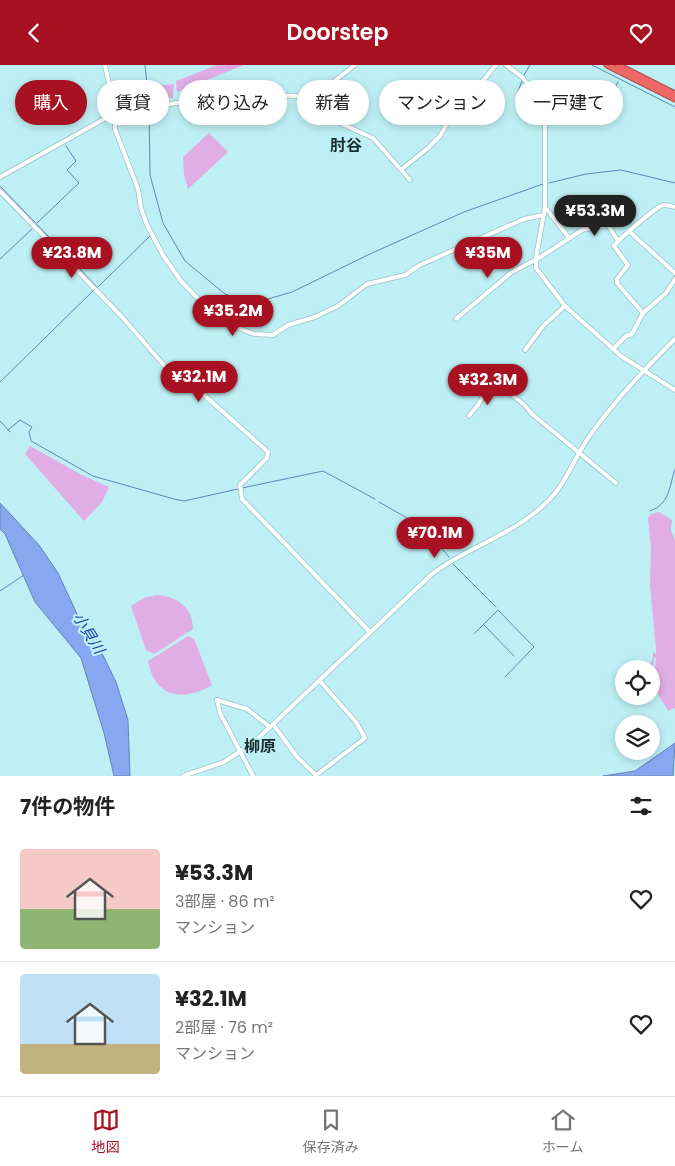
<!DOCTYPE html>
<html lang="ja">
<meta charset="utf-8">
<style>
body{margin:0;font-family:Poppins,"Noto Sans JP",sans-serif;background:#f2f2f2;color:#222;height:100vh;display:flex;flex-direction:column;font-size:19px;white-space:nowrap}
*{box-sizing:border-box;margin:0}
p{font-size:16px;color:#767676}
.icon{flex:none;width:28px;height:28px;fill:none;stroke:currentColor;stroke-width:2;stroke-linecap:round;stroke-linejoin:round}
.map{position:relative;height:711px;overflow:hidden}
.details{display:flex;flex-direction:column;background:#fff;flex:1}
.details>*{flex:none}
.hud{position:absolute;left:15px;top:15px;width:645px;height:45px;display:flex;gap:10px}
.buttons{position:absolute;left:615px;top:595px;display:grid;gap:10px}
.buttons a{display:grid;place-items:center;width:45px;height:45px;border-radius:50%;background:#fff;box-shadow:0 2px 8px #0003;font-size:25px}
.price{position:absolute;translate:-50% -42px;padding:0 11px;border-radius:18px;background:#a71121;color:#fff;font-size:16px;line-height:32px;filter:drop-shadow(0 1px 2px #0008)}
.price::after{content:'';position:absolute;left:50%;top:30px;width:15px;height:11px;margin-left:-8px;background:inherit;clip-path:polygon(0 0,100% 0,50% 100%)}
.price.active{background:#222;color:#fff}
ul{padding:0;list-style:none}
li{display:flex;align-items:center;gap:15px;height:125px;padding:0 20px}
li+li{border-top:1px solid #e0e0e0}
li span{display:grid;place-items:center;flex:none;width:140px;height:100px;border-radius:5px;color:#555}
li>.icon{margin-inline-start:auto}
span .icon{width:60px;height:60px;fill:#fffc;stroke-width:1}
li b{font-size:21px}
h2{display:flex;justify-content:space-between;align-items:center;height:60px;padding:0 20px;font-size:21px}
.chip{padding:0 18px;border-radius:22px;background:#fff;box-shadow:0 2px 8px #0003;font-size:18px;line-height:45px}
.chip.active{background:#a71121;color:#fff}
header{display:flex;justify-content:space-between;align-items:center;height:65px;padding:0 20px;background:#a71121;color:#fff;font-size:22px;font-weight:600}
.tab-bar{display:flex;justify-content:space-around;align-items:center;height:70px;border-top:1px solid #e0e0e0;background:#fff;font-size:14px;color:#767676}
.tab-bar a{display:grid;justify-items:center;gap:2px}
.tab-bar .active{color:#a71121}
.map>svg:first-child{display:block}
.green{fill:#e0ade4}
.water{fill:#85a8f0;stroke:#6583b6}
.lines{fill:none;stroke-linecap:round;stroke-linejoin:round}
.stream{stroke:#6583b6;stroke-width:1}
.minor-casing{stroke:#94c4c9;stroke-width:5.5}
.highway-casing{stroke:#a45352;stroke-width:7}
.minor{stroke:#fff;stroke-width:4}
.highway{stroke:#ef6865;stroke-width:5}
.labels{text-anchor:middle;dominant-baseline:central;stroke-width:4.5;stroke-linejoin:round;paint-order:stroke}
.water-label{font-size:15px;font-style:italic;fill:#143ca0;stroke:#beeff4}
.quarter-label{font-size:16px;font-weight:bold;fill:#192d2f;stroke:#beeff4}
</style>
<header><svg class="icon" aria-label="back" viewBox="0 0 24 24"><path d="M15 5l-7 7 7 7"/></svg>Doorstep<svg class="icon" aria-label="heart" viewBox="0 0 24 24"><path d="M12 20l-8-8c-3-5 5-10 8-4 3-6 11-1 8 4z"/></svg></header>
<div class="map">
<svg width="675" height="711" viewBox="0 0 675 711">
<rect width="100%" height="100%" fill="#beeff4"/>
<g class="green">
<polygon points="217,0 244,0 177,27 176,16"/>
<polygon points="174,19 173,33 149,36 148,22"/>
<polygon points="209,68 228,87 188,124 184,109 183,92"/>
<polygon points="30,381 82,410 109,422 102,437 84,456 25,389"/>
<polygon points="659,447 672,455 671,465 675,475 675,643 668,646 654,622 656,593 654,593 652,617 651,604 646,604 652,596 653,587 656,589 656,584 650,520 651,483 648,453 651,449"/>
<path d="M157 530C178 532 192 542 193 564L154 589 146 585 131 541 144 533Z"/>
<path d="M188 571 194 574 212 620C183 637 155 633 148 596Z"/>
</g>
<g class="water">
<polygon points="0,438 39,480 58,508 78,551 97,578 116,617 128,655 130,711 114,711 104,668 81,593 35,537 5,469 0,464"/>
<polygon points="675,678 673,711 603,711 635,706"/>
</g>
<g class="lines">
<g class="stream">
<polyline points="145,0 149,38"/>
<polyline points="592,0 675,42"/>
<polyline points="524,10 530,0"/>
<polyline points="517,29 522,16"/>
<polyline points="149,44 150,110 163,158 185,196 225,229 239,234 268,234 292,227 372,188 464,147 543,119"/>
<polyline points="604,44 618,17"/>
<polyline points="549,118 586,109 621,105 675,118"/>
<polyline points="0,121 97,222 0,317"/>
<polyline points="37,158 79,118 67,105 76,96 66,81"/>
<polyline points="0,194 32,164"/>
<polyline points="98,222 150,171"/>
<polyline points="0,356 10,367"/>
<polyline points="8,365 20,355 32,362 29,367 31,375"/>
<polyline points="31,376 93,411 174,434 184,436 238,424"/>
<polyline points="242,423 323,406 375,434"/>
<polyline points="379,437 423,462 449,492"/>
<path d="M650 446C670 439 669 422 675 404"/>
<polyline points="453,499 496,542"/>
<polyline points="0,526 24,510"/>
<polyline points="484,560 514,591"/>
<polyline points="474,569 498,545 534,582 505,612"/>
</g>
<g class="minor-casing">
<g id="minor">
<polyline points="105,0 115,48 115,64 138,124 141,143 147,160 163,190 181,216 209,245 228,259 254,269 273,270 288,260 315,252 338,241 367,219 405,210 420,200 524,154 544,150"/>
<polyline points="506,0 522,12 535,28 545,58 545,142 536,192 536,203 565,241 621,291 675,325"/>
<polyline points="317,31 342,59 373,73 410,115"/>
<polyline points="402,104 428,83 440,71 452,50 472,29 496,0"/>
<polyline points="0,112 115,48 238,28 314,32 355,0"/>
<polyline points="0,126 123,253 175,313 203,329 268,387 267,393 240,420 242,434 370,567"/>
<polyline points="545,142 569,173"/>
<polyline points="630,167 675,208"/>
<path d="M643 248 617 218V214L628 200 614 181C619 174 656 142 663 140 667 140 671 141 675 142"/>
<polyline points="456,254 512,207 539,193 582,165 608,160 618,176"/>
<polyline points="613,284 626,271 632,269 643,248 666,228 675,214"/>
<polyline points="525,285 543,261 565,241"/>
<path d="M469 351 478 340 490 320C508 326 521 334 532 349L616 418"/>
<polyline points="273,659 297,692 316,710"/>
<path d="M183 711 224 697 253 678 432 509C469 481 514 470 548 436 567 418 575 390 591 369 616 334 645 304 675 274"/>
<polyline points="253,711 220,648 217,635 247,644 270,662"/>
<polyline points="315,711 365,673 356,657 319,615"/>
</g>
</g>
<g class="highway-casing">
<g id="highway">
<polyline points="607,0 675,34"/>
<polyline points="618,0 675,29"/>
</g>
</g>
<use href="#minor" class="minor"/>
<use href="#highway" class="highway"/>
</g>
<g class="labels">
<g class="water-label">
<text transform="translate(89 568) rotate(58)">小貝川</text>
</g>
<g class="quarter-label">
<text x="346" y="80">肘谷</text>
<text x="260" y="681">柳原</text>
</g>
</g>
</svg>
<div class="buttons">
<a><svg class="icon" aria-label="locate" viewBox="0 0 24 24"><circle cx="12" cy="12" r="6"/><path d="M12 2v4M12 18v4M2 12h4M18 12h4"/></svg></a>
<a><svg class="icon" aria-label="layers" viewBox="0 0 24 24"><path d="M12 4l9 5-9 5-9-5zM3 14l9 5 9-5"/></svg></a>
</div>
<b class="price active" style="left:595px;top:172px">¥53.3M</b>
<b class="price" style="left:72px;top:214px">¥23.8M</b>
<b class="price" style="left:488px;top:214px">¥35M</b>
<b class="price" style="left:233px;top:272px">¥35.2M</b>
<b class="price" style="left:199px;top:338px">¥32.1M</b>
<b class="price" style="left:488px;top:341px">¥32.3M</b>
<b class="price" style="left:435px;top:494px">¥70.1M</b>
<div class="hud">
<a class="chip active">購入</a>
<a class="chip">賃貸</a>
<a class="chip">絞り込み</a>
<a class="chip">新着</a>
<a class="chip">マンション</a>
<a class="chip">一戸建て</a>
</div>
</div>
<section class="details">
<h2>7件の物件<svg class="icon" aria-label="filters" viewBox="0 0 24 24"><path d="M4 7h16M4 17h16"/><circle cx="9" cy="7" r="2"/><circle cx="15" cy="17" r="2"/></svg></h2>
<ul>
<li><span style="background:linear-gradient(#f6c9c9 60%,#8fb573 0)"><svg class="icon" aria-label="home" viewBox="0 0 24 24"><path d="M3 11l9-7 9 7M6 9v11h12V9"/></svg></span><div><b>¥53.3M</b><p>3部屋 · 86 m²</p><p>マンション</p></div><svg class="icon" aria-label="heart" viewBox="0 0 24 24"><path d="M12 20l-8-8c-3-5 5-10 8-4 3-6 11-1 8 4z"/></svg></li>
<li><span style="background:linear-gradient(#bfe0f5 70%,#c2b280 0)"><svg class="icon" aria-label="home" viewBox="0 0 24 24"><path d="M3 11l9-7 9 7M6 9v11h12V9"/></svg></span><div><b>¥32.1M</b><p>2部屋 · 76 m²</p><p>マンション</p></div><svg class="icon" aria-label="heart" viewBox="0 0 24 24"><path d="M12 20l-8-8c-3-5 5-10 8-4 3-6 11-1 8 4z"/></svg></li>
</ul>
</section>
<nav class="tab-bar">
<a class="active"><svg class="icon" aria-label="map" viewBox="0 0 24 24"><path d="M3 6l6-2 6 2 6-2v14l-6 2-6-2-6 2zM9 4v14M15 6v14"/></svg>地図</a>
<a><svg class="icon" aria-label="saved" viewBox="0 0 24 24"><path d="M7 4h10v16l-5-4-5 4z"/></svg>保存済み</a>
<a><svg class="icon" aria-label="home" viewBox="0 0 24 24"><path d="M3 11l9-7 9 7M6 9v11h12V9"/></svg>ホーム</a>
</nav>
